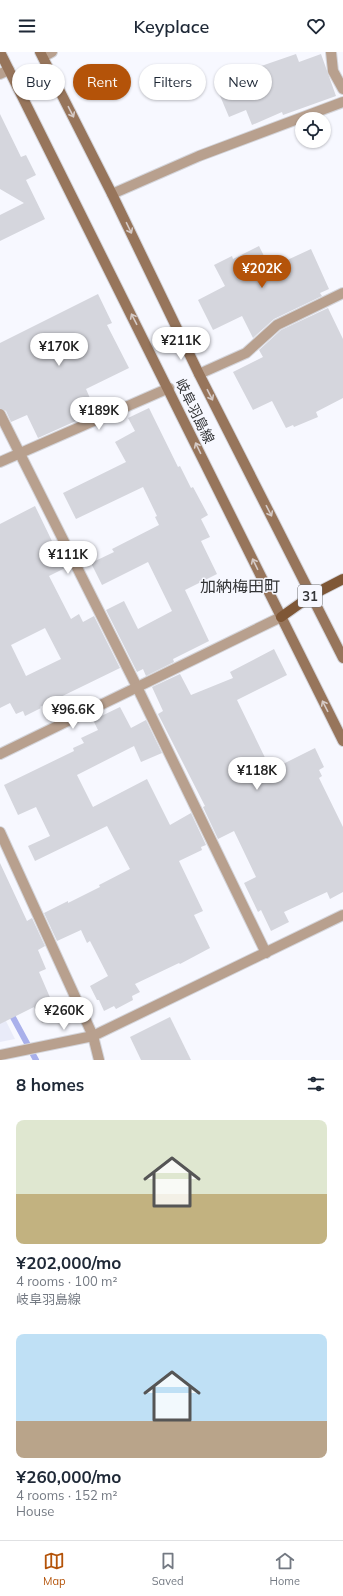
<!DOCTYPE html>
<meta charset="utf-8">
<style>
body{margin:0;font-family:Mulish,"Noto Sans JP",sans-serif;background:#f6f6f7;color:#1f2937;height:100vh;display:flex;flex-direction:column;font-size:15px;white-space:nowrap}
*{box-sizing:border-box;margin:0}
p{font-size:13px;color:#747a83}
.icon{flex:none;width:22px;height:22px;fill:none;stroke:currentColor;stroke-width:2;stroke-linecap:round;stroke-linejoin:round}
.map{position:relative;height:1008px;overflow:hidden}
.drawer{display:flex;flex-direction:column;background:#fff;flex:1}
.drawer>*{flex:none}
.hud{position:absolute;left:12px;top:12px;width:319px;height:36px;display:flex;gap:8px}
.fabs{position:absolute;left:295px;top:60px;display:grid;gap:8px}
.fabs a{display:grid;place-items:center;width:36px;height:36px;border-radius:50%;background:#fff;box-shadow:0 1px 3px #0004;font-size:20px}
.price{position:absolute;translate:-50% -34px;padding:0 9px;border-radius:14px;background:#fff;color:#222;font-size:13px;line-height:26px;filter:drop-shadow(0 1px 2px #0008)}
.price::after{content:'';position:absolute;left:50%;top:24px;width:12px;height:9px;margin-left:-6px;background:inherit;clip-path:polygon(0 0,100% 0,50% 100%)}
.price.active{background:#b45309;color:#fff}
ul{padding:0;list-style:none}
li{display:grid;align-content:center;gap:8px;height:212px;padding:0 16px}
li span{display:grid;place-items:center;height:124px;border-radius:8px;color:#555}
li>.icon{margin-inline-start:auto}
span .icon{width:72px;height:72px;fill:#fffc;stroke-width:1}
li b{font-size:17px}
h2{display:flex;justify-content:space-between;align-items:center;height:48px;padding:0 16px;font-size:17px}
.pill{padding:0 14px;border-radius:18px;background:#fff;box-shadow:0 1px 3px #0004;font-size:14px;line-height:36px}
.pill.active{background:#b45309;color:#fff}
header{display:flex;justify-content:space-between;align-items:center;height:52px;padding:0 16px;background:#fff;font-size:18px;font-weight:600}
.menu{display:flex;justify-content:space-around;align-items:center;height:56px;border-top:1px solid #e0e1e3;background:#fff;font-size:11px;color:#747a83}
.menu a{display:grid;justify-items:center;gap:2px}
.menu .active{color:#b45309}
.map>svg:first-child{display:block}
.built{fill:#e9ebf9}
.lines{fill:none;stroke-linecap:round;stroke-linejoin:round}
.stream{stroke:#a9b0eb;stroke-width:6}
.building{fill:#d5d6dd;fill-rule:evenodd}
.minor-casing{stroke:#d4d5db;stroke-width:12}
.secondary-casing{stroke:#d4d5db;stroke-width:12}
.primary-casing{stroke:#d4d5db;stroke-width:12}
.minor{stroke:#b8a08e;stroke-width:10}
.secondary{stroke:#97755b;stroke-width:10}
.primary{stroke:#7f5736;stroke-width:10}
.oneway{stroke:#d5cac6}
.labels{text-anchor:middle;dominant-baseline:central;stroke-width:3;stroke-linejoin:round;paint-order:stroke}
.shield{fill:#f7f8ff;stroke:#6e7073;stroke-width:1}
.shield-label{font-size:13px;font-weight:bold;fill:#343537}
.street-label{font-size:14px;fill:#343537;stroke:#f7f8ff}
.quarter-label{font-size:16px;fill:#343537;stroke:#f7f8ff}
</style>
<header><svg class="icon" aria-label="menu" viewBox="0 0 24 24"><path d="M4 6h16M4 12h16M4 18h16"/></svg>Keyplace<svg class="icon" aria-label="heart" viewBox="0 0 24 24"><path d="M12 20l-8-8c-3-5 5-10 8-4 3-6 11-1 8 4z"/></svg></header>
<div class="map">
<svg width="343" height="1008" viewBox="0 0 343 1008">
<rect width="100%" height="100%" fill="#f7f8ff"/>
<polygon class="built" points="0,957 15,987 0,990"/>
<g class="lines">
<polyline class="stream" points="9,958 36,1008"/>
</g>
<g class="building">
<polygon points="296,2 299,10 321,2 336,44 283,63 282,60 252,73 246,58 229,65 218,39 239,30 237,25 250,18"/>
<polygon points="0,62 21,105 26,103 36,123 26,128 45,167 0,189 0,163 24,151 0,137"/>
<polygon points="259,194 270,216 311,197 329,237 320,241 322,244 274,267 253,286 242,264 213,278 198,248 225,234 214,213 232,204 233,207"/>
<polygon points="98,242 112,271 107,273 129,316 86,337 96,360 38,386 27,363 11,370 6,359 0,356 0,291"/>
<polygon points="328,256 343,287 343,346 316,360 318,365 294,375 293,373 286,376 272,349 253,358 233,320 263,305 259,298 281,278"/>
<polygon points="149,356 178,415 180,414 191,436 193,435 208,463 201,467 210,485 201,489 217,522 185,538 209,589 173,607 174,610 146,624 143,617 137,620 106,558 124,549 138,577 172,559 148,510 102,533 91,511 114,500 112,497 159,473 155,465 157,464 143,435 76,467 63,441 126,410 115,390 135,379 128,366"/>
<path d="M35 454 65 516 49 524 71 567 79 562 83 570 94 564 120 616 40 655 41 656 25 664 23 659 16 662 10 651 0 656V472ZM45 576 61 607 26 624 11 593Z"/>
<polygon points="274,597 287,623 237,648 271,718 315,696 324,715 319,718 322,724 319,726 343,775 343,840 330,847 327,840 284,860 289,870 271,879 261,858 258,860 244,831 256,825 234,779 218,787 203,755 205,754 158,662 163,659 152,635 180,622 191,643 233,626 230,620"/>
<polygon points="120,655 131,676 146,668 162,701 141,710 134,694 77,723 93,755 147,727 170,773 191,761 206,793 201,795 202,798 179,809 203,859 194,863 210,896 180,912 179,911 135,932 140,940 132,944 133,948 116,957 114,954 104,959 99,948 97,948 90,934 108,924 90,889 87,891 81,878 57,889 44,861 68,849 68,851 100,835 99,833 130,817 107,774 35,809 28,794 50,784 36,755 18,763 4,733 74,699 73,696 84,691 81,686 98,678 93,668"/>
<polygon points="0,811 27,869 32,866 45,894 38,898 46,917 39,920 58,964 42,971 34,955 0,972"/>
<polygon points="170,965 191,1008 141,1008 130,985"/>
</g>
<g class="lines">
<g class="minor-casing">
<g id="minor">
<polyline points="331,0 333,19 343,37"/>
<polyline points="43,5 52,0"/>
<polyline points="0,22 9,18"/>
<polyline points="112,142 199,104 343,50"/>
<polyline points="199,322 246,301 277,273 343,241"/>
<polyline points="0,362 137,635 266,901"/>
<polyline points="0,410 169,336"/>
<polyline points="0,702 281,565"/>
<polyline points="0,780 93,984 99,1008"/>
<polyline points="0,1003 93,984 343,863"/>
</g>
</g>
<g class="secondary-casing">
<g id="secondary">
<polyline points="0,0 343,689"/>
<polyline points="40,0 112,142 199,322 343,606"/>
</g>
</g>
<g class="primary-casing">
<polyline id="primary" points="281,565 312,543 343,527"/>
</g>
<use href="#minor" class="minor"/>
<use href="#secondary" class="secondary"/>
<use href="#primary" class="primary"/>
</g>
<defs><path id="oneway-shaft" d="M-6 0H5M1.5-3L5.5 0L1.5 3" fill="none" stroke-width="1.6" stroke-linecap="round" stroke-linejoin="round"/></defs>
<g class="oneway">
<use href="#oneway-shaft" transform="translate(71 60) rotate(63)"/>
<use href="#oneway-shaft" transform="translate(129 176) rotate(64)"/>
<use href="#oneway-shaft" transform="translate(134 267) rotate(-117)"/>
<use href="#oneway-shaft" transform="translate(210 343) rotate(63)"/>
<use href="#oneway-shaft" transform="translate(198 396) rotate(-116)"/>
<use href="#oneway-shaft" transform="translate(269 459) rotate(63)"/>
<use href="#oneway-shaft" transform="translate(255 512) rotate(-116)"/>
<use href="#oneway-shaft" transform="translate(325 654) rotate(-117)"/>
</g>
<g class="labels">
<rect class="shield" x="298" y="533" width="24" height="22" rx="3"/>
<g class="shield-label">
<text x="310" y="544">31</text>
</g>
<g class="street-label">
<text transform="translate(195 359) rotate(64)">岐阜羽島線</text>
</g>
<g class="quarter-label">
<text x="240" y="534">加納梅田町</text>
</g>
</g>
</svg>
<div class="fabs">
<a><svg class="icon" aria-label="locate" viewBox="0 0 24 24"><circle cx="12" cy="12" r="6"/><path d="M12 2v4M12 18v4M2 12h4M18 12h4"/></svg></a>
</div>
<b class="price active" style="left:262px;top:237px">¥202K</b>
<b class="price" style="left:181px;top:309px">¥211K</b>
<b class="price" style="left:59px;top:315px">¥170K</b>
<b class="price" style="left:99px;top:379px">¥189K</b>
<b class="price" style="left:68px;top:523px">¥111K</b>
<b class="price" style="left:73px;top:678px">¥96.6K</b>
<b class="price" style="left:257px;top:739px">¥118K</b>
<b class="price" style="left:64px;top:979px">¥260K</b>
<div class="hud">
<a class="pill">Buy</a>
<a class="pill active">Rent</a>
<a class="pill">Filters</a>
<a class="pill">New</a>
</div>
</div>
<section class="drawer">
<h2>8 homes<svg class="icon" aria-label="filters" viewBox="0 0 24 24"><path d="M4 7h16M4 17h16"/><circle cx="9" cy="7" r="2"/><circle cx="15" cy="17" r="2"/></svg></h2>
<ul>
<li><span style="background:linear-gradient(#dfe7d0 60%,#c2b280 0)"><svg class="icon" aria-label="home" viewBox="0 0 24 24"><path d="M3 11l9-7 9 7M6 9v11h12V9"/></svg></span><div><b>¥202,000/mo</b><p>4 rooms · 100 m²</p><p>岐阜羽島線</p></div></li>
<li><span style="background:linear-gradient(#bfe0f5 70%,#b9a48a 0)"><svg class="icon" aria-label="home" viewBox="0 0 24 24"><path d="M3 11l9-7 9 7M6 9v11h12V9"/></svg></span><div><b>¥260,000/mo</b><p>4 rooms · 152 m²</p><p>House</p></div></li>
</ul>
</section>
<nav class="menu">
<a class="active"><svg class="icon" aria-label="map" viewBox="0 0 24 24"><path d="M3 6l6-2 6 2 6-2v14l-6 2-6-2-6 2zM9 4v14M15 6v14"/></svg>Map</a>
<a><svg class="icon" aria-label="saved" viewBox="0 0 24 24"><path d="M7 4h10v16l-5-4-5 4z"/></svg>Saved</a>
<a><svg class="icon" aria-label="home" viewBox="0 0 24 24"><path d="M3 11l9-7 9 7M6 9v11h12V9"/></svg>Home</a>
</nav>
